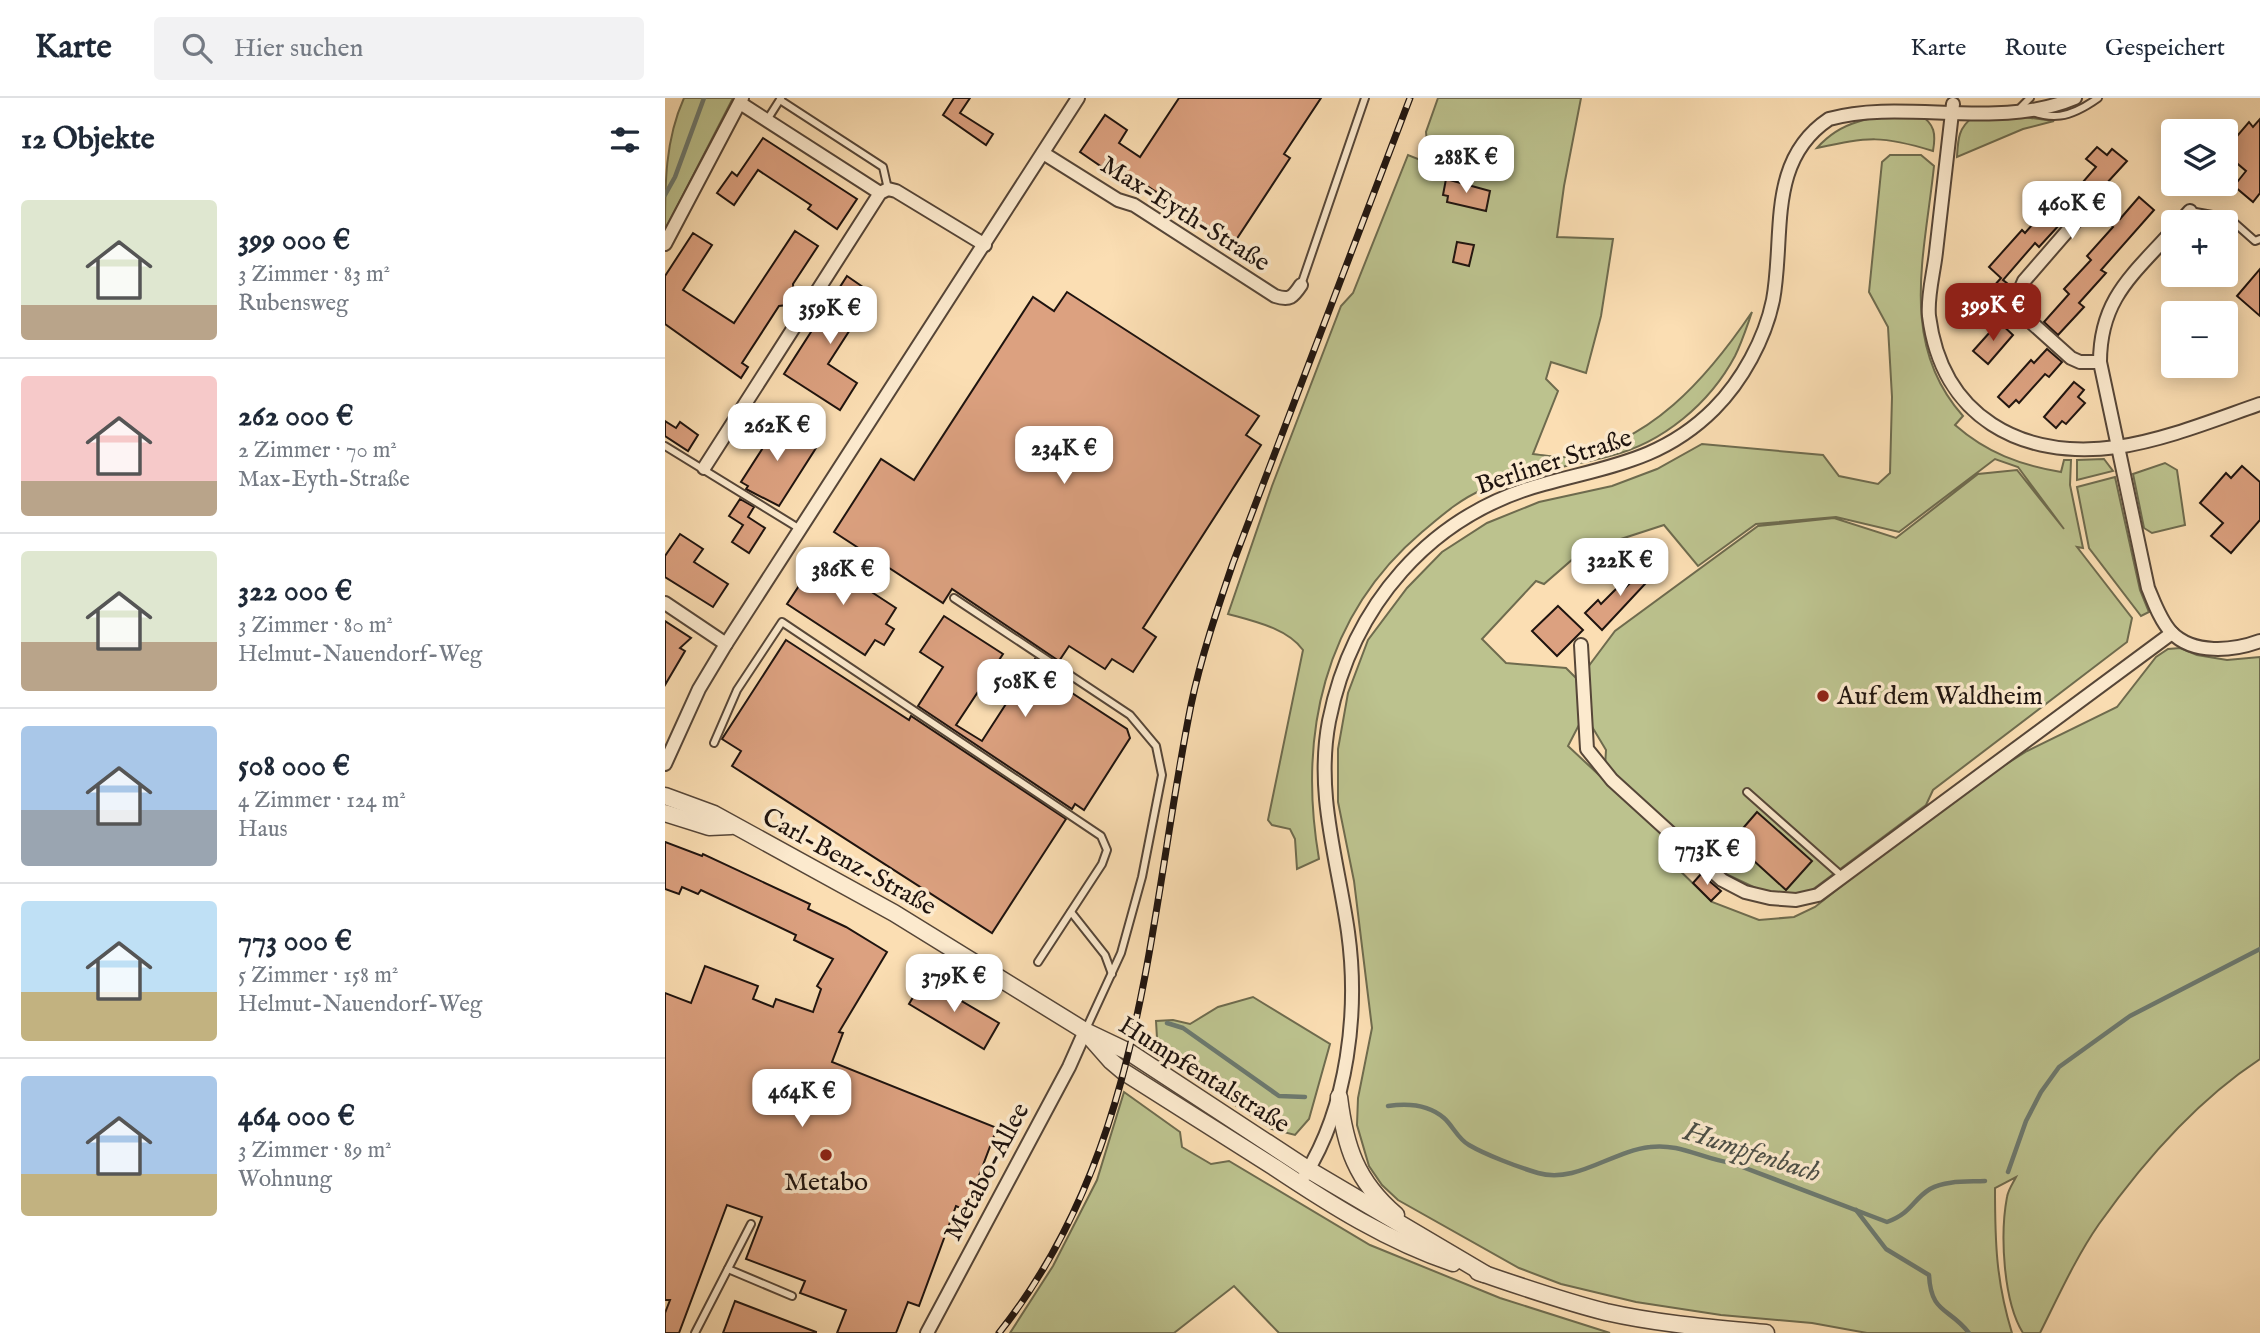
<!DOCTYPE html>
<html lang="de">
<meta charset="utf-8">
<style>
body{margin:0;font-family:"IM FELL English",serif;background:#f2f2f3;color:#1f2937;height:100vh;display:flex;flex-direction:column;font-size:26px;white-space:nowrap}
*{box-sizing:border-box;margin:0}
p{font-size:23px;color:#747a83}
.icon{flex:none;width:38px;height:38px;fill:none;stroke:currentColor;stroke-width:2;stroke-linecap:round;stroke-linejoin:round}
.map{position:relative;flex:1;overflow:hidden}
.drawer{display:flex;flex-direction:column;background:#fff;width:665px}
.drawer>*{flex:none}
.buttons{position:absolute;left:1496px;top:21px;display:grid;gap:14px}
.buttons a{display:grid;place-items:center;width:77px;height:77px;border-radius:7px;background:#fff;box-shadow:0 4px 18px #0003;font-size:35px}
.price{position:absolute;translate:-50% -60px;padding:0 16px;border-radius:14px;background:#fff;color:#222;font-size:23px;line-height:46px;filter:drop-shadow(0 2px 4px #0008)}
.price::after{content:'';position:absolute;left:50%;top:42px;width:21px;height:16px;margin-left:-10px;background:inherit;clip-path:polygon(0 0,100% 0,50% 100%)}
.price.on{background:#8f2418;color:#fff}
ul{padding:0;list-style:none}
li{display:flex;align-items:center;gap:21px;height:175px;padding:0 21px}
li+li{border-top:2px solid #e0e1e3}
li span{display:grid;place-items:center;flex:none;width:196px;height:140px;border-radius:7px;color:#555}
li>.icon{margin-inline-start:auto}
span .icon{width:84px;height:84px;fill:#fffc;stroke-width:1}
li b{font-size:30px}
h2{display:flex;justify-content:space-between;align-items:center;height:84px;padding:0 21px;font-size:30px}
header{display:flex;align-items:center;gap:42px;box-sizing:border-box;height:98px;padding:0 35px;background:#fff;border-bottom:2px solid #e0e1e3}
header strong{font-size:33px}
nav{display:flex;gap:38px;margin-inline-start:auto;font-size:24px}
.search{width:490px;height:63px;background:#f2f2f3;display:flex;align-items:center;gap:18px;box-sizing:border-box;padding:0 24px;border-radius:7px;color:#747a83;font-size:26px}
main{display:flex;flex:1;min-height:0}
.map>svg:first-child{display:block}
.green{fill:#bcc28e;stroke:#6e6b4e;stroke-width:2}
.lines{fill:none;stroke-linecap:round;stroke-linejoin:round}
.stream{stroke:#6c796f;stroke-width:4.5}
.building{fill:#dca180;stroke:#1f140f;stroke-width:2}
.service-casing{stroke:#564638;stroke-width:10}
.minor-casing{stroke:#564638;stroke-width:16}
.tertiary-casing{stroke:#564638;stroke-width:19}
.service{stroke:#fceace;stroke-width:6}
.minor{stroke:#fceace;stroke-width:12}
.tertiary{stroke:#fceace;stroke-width:16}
.rail-casing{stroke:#1f140f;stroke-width:7}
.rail{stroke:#fceace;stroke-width:4.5;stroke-dasharray:13;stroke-linecap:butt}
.poi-dot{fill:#8f2418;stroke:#fceace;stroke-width:2.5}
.labels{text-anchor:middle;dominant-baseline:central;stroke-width:7;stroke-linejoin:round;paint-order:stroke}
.street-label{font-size:26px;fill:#1f140f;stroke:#fceace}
.poi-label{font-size:26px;fill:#1f140f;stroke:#fceace;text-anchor:start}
.water-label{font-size:28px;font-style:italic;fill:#4c4f47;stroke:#fceace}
</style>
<header>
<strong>Karte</strong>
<div class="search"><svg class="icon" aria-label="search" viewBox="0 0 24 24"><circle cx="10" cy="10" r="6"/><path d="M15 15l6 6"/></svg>Hier suchen</div>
<nav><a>Karte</a><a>Route</a><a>Gespeichert</a></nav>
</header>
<main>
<section class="drawer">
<h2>12 Objekte<svg class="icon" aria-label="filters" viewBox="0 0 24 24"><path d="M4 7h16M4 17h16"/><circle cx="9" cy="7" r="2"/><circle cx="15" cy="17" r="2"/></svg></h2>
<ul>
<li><span style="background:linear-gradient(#dfe7d0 75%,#b9a48a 0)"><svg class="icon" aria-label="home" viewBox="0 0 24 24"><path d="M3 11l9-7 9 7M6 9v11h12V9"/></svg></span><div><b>399 000 €</b><p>3 Zimmer · 83 m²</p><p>Rubensweg</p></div></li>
<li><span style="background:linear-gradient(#f6c9c9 75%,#b9a48a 0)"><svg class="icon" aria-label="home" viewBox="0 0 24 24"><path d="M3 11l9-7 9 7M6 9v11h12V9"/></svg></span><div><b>262 000 €</b><p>2 Zimmer · 70 m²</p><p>Max-Eyth-Straße</p></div></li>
<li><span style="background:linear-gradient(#dfe7d0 65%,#b9a48a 0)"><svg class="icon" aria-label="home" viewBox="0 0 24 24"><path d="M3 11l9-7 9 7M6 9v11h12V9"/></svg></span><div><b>322 000 €</b><p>3 Zimmer · 80 m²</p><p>Helmut-Nauendorf-Weg</p></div></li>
<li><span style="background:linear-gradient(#a9c7e8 60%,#9aa5b1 0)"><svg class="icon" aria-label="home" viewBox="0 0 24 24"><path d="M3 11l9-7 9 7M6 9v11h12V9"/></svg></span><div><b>508 000 €</b><p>4 Zimmer · 124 m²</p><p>Haus</p></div></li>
<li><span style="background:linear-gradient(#bfe0f5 65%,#c2b280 0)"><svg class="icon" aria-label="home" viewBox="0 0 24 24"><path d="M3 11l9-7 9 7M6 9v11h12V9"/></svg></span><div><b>773 000 €</b><p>5 Zimmer · 158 m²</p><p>Helmut-Nauendorf-Weg</p></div></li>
<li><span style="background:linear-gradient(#a9c7e8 70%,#c2b280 0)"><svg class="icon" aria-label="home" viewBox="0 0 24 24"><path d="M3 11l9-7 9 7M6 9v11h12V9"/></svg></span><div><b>464 000 €</b><p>3 Zimmer · 89 m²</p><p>Wohnung</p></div></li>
</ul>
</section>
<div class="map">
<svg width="1595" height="1235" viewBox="0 0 1595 1235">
<rect width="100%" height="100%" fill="#fbdeb3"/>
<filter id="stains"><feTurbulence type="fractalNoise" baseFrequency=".00286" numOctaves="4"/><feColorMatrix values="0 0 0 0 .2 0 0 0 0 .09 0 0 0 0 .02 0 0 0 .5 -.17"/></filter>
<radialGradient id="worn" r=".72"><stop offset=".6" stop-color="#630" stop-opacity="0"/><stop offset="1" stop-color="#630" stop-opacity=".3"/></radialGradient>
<g class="green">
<path d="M19 0H68L0 132C0 86 0 42 19 0Z"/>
<path d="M773 0H916L899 88 892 139 948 141 936 218 921 275 886 264 881 281 893 293 868 356C878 357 890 360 900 359 984 348 1043 279 1087 214 1082 228 1077 244 1070 258 1045 305 998 345 945 358 904 369 857 374 817 392 795 401 775 419 757 434 658 518 633 638 654 761L632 771 630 741 625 731 607 727 603 722 638 552C622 530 588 523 563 516L607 388 676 208 688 195 743 57 778 71 781 57 762 45 761 34Z"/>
<path d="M1254 16C1270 26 1271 36 1268 53 1216 37 1204 39 1152 50 1180 18 1215 19 1254 16Z"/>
<path d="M1351 18 1389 23 1358 31 1292 59C1293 42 1293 30 1308 19Z"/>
<path d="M1225 57H1256L1269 68C1260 156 1233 245 1298 318L1290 327C1322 355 1355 367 1396 374L1399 362H1406L1405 387 1418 450 1412 449 1467 520 1462 544 1268 692 1261 707 1143 795 1127 797 1097 793 1061 776 940 669 941 652 926 627 923 569 950 533 1093 428 1169 420 1231 440 1313 376 1352 372 1399 431 1353 369 1330 361 1234 434 1171 419 1091 426 1033 468 999 427 916 454 879 486 871 483 817 541 841 565 901 570 913 582 916 623 903 648 1012 750 1004 762 1047 804 1094 822 1129 819 1150 809 1289 699 1362 653 1452 609 1491 559 1503 551 1515 550 1532 557 1562 562 1595 559V961C1531 1003 1478 1064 1434 1126 1411 1159 1393 1199 1375 1235H1358C1338 1203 1335 1136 1342 1099 1343 1092 1348 1085 1351 1079L1330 1090C1330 1144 1331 1183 1347 1235H1202L1147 1225 1056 1217 971 1204 896 1186 854 1170 733 1102 717 1087 704 1068 692 1027 693 1000 707 930 689 783 673 704V651L683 595 703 542 742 490 777 454 822 425 874 404 947 388 992 371 1037 346 1158 357 1174 378 1213 386 1225 375 1227 299 1223 229 1204 194 1217 64Z"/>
<polygon points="1439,361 1448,373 1412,382 1412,362"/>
<polygon points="1500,365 1512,372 1520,427 1487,435 1479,430 1468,376"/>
<polygon points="1450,379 1475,492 1484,514 1476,518 1424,450 1412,389"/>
<polygon points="588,899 665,946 644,1021 630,1037 607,1031 493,957 491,923 508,922 525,926 553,909"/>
<polygon points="459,994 515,1034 517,1049 546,1066 564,1063 705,1147 835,1200 945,1235 614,1235 569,1188 509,1235 345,1235 388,1168 432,1082"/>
</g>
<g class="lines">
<g class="stream">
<polyline points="0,97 10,79 39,0"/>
<polyline points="502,925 518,930 614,998 640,999"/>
<path d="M723 1008C743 1005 763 1006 779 1020 788 1028 793 1041 804 1047 821 1057 853 1069 873 1075 911 1086 947 1053 985 1049 1015 1045 1037 1061 1067 1065L1222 1124C1248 1114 1247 1102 1265 1091 1281 1082 1303 1084 1320 1083"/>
<polyline points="1343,1074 1361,1023 1376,994 1394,969 1465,918 1595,851"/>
<path d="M1191 1112 1221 1151 1264 1177C1266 1216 1284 1209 1304 1235"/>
</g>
</g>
<g class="building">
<polygon points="289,0 305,0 295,15 328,36 321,47 278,17"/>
<polygon points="514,0 656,0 619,56 625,60 569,145 450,67 447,72 439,66 437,69 415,54 440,17 462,32 454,45 475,59"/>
<polygon points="1595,21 1595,95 1588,104 1569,88 1581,73 1561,56 1561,51 1584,24 1588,29"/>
<polygon points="98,40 192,101 172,131 143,111 146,107 93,72 69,107 52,95 67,74 72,78"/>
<polygon points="1432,49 1442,57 1447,51 1462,63 1430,98 1455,121 1474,99 1489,112 1436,172 1441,175 1414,205 1419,209 1393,237 1379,224 1404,196 1399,191 1426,162 1422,158 1448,129 1431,113 1432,106 1426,100 1417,102 1374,149 1370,145 1338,182 1347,189 1340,206 1329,219 1314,205 1336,180 1324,169 1357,132 1360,135 1382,110 1386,113 1408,87 1412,91 1431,69 1421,61"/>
<polygon points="781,81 825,93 821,113 782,104 783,98 778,97"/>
<polygon points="130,133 153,148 128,186 129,201 122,207 114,208 77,265 83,269 76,280 0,226 0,178 28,135 47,147 18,192 69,225"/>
<polygon points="792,144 809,147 804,168 788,164"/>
<polygon points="1595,171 1595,218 1572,198"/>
<polygon points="182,178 208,196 163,266 192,285 175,312 119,276"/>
<polygon points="402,194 594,318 581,337 596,347 478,530 491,539 468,574 447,561 440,571 404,548 394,563 287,491 278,505 169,434 216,361 249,382 368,199 389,213"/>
<polygon points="1334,224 1348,237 1323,266 1308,253"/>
<polygon points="1382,251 1397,264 1384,279 1380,276 1354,305 1351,302 1344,309 1333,299 1366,262 1369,265"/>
<polygon points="1409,284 1419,292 1413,299 1420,305 1401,326 1397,323 1391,330 1379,319"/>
<polygon points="104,320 151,350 114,408 81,391 83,388 76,384 101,345 92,339"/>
<polygon points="0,323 11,330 15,324 33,337 23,353 0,338"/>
<polygon points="1577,368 1595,384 1595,422 1566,455 1546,438 1558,425 1535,405 1561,375 1566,380"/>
<polygon points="75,401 89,409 83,419 100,430 84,455 67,444 78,427 64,418"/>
<polygon points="15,436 38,451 29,464 63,486 48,509 0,479 0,458"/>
<polygon points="153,459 231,510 221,526 229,531 219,547 210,542 200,557 122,506"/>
<polygon points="987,463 994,471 937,532 920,515 933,502 936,506 953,489 957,493"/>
<polygon points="893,508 918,532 892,558 867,533"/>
<polygon points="279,518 338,556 291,627 317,643 370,561 388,573 384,580 462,631 465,640 419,712 410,706 407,711 253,608 278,569 255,554"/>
<polygon points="0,523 26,540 15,550 20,553 0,587"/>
<polygon points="121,542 244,622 246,618 401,721 327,835 67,668 76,653 57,641"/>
<polygon points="1092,714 1147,763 1121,792 1067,743"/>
<polygon points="0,744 37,758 38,756 145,806 143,811 181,829 222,854 174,934 178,935 167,964 332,1030 304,1104 300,1112 291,1108 254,1208 243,1204 231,1235 172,1235 181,1212 135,1195 140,1183 81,1161 97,1119 62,1107 14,1235 0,1235 0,1215 5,1202 0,1202 0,895 26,905 40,868 93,888 88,901 108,909 111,901 148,914 156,891 152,888 168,861 129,842 131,837 36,792 33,796 17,789 14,796 0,791"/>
<polygon points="1036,776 1056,793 1046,803 1028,785"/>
<polygon points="259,881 334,925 319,951 244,906"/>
<polygon points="70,1203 151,1234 151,1235 58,1235"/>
</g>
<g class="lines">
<g class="service-casing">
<g id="service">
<path d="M1365 0 1356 9C1386 24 1405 20 1433 0"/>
<polyline points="115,2 218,69 223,91"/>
<polyline points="102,22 116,0"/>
<polyline points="1525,113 1564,120 1590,143 1595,141"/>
<polyline points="636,187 700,0"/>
<polyline points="0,348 135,431"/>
<polyline points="289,500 465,617 491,648 497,677 477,779 456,855 421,931"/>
<polyline points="49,645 72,592 117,524 436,738 442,752 437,766 373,864"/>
<polyline points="1082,694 1178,779"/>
<polyline points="406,814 440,857 447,876"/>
<polyline points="63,1171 127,1198"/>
<polyline points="30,1235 86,1126"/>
</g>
</g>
<g class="minor-casing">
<g id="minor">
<polyline points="75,5 215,95"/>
<path d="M1288 6C1282 55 1277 105 1271 154 1269 174 1262 198 1264 218 1277 319 1356 362 1452 349 1500 342 1549 322 1595 306"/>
<path d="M378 55 453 102 469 107 610 198C625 203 628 199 636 187"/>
<polyline points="1424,108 1359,183 1348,208 1406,260 1415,264 1435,264"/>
<polyline points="1515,124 1525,113"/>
<path d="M1508 132C1469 176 1435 200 1435 264L1483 490C1489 504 1495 522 1506 534 1528 557 1568 553 1595 543"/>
<polyline points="0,146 77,0"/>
<polyline points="39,370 215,95 223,91 231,93 320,147"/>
<polyline points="0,505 61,546"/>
<polyline points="916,547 922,651 947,682 1057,782 1080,794 1105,800 1131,802 1153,797 1507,535"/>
<polyline points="0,666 34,591 61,546 413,0"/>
<path d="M640 1077C683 1008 694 913 683 834 673 763 650 696 664 623 687 508 764 417 879 386 944 368 998 362 1049 311 1077 283 1100 241 1108 202 1120 138 1101 63 1164 21 1238 0 1332 33 1410 0"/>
<polyline points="262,1235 404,969 420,933"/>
</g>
</g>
<g class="tertiary-casing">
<g id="tertiary">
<polyline points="0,698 49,716 229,815 420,933 464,954 644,1072 820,1176"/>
<polyline points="0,715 44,729 66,728"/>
<path d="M424 938 446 963 459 974C509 1006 559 1037 609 1069 666 1107 723 1143 788 1165"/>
<path d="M674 999C680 1048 691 1083 731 1117"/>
<path d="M813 1174C855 1188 897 1203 941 1214 994 1226 1047 1230 1101 1235"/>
</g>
</g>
<use href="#service" class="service"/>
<use href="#minor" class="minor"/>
<use href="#tertiary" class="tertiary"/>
<g class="rail-casing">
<path id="rail" d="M334 1235C480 1051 482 827 526 607 536 559 552 512 568 465L745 0"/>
</g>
<use href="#rail" class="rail"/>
</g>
<g class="poi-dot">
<circle cx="1158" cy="598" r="7"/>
<circle cx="161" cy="1057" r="7"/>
</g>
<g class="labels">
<g class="street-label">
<text transform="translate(520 116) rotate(32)">Max-Eyth-Straße</text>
<text transform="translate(889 364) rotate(-18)">Berliner Straße</text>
<text transform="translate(184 764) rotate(29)">Carl-Benz-Straße</text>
<text transform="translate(539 977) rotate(32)">Humpfentalstraße</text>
<text transform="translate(322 1074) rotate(-62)">Metabo-Allee</text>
</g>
<g class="poi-label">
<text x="1172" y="598">Auf dem Waldheim</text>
<text x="161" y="1084" text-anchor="middle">Metabo</text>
</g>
<g class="water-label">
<text transform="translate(1087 1055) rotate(18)">Humpfenbach</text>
</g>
</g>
<rect width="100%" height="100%" filter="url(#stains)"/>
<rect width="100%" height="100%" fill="url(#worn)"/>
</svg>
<div class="buttons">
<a><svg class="icon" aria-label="layers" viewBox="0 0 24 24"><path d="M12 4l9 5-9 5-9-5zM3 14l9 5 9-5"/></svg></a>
<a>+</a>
<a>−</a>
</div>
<b class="price" style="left:801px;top:97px">288K €</b>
<b class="price" style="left:1407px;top:143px">460K €</b>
<b class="price on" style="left:1328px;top:245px">399K €</b>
<b class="price" style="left:165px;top:248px">359K €</b>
<b class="price" style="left:112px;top:365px">262K €</b>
<b class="price" style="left:399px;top:388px">234K €</b>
<b class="price" style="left:955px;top:500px">322K €</b>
<b class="price" style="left:178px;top:509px">386K €</b>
<b class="price" style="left:360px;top:621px">508K €</b>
<b class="price" style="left:1042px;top:789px">773K €</b>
<b class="price" style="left:289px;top:916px">379K €</b>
<b class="price" style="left:137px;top:1031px">464K €</b>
</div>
</main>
